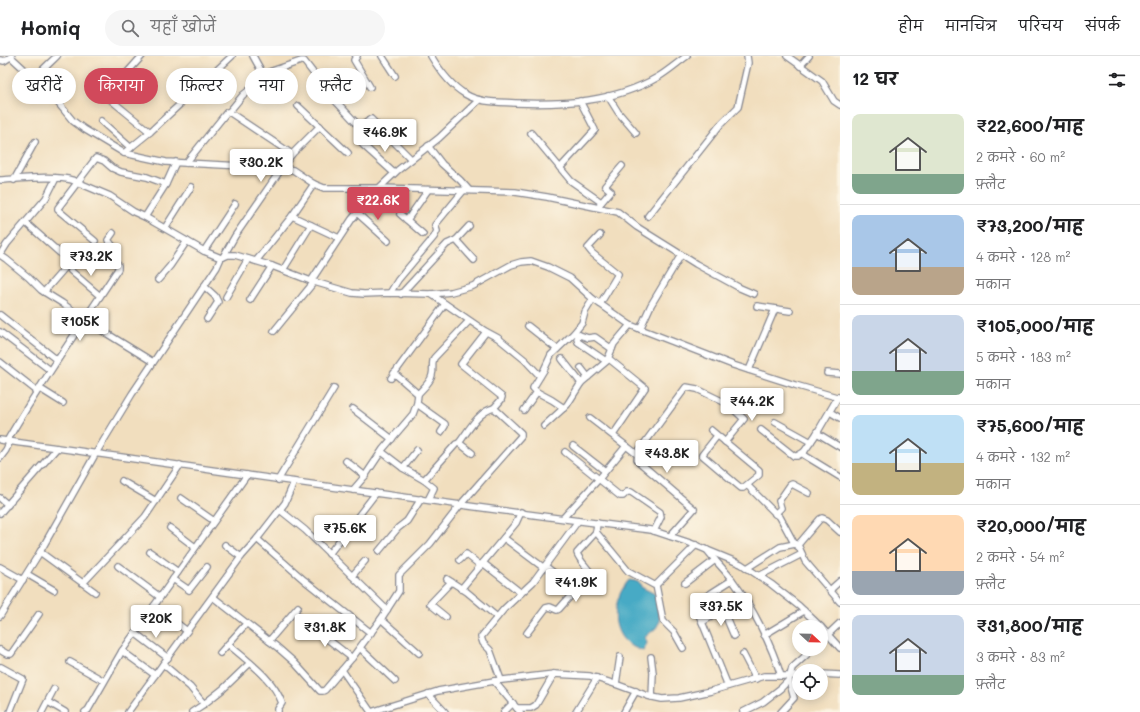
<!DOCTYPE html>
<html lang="hi">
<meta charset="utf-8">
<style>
body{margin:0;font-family:Mali,"Playpen Sans Deva",sans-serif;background:#f6f6f6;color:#202124;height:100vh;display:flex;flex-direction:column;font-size:15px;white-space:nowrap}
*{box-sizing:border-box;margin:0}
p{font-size:13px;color:#757577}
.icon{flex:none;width:22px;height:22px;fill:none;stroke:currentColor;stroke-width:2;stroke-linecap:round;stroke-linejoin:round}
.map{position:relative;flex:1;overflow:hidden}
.panel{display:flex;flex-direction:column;background:#fff;width:300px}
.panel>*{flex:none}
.hud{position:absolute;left:12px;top:12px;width:380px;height:36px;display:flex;gap:8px}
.needle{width:26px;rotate:112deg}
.fabs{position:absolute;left:792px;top:564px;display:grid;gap:8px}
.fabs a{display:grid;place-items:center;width:36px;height:36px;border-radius:50%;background:#fff;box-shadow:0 2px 10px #0003;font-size:20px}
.price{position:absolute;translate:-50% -34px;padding:0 9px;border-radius:4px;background:#fff;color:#222;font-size:13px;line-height:26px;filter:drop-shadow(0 1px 2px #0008)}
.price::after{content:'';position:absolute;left:50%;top:24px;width:12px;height:9px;margin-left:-6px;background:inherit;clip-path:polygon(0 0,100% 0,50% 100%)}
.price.current{background:#d1495b;color:#fff}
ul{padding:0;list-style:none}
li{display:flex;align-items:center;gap:12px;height:100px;padding:0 12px}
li+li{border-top:1px solid #e0e0e0}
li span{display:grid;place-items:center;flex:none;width:112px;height:80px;border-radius:8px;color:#555}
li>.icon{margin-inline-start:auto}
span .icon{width:48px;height:48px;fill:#fffc;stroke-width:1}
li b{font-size:17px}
h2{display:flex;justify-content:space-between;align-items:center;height:48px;padding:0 12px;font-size:17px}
.chip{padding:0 14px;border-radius:18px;background:#fff;box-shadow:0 2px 10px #0003;font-size:14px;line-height:36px}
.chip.current{background:#d1495b;color:#fff}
header{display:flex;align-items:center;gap:24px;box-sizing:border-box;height:56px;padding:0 20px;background:#fff;border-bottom:1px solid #e0e0e0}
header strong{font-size:19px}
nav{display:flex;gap:22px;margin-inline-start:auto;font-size:14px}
.search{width:280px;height:36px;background:#f6f6f6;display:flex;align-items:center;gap:10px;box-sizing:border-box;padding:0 14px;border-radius:22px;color:#757577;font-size:15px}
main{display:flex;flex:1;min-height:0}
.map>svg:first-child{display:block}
.water{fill:#46aac5;stroke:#306c92}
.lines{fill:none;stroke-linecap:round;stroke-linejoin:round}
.minor-casing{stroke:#86868e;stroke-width:8}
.minor{stroke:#fff;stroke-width:5.5}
</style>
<header>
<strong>Homiq</strong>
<div class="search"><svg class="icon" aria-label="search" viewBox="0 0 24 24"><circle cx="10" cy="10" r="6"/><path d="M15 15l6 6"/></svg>यहाँ खोजें</div>
<nav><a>होम</a><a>मानचित्र</a><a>परिचय</a><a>संपर्क</a></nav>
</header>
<main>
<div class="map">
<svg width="840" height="656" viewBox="0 0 840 656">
<rect width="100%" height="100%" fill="#fcf5e5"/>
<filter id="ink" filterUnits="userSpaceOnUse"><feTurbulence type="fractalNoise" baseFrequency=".025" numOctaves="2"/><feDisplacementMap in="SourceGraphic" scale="8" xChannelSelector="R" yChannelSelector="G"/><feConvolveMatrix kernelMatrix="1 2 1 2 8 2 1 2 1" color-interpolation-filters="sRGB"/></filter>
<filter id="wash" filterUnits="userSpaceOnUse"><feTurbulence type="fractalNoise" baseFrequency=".012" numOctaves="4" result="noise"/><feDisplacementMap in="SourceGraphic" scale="16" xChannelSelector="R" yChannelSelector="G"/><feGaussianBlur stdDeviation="0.9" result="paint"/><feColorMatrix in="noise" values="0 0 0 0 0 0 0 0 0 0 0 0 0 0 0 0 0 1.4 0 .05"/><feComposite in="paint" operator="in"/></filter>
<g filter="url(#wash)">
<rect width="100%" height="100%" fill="#f1debe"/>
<path class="water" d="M629 524 635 525 640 527 641 531 655 538 660 565 656 572 645 581 647 587 643 595C639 593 635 592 631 590 608 575 613 542 629 524Z"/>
</g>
<g filter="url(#ink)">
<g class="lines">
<g class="minor-casing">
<g id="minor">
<polyline points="142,0 106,40 150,76"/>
<polyline points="253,0 263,18 301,5 304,5 331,40 359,70 362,70 371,63 411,103"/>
<polyline points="357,0 354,4 370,31"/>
<polyline points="382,0 395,20"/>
<path d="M431 0C440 15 450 29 465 38 480 47 498 46 515 47 563 49 615 46 658 21 668 15 677 7 687 0"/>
<polyline points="787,0 822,25 834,45 840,49"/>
<polyline points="11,1 50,37 73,65 84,73 124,97 166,106 282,112 293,114 314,128 324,132 379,132 515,136 547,141 618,156 637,171 696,208 740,232 754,238"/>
<polyline points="0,4 4,5 12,0"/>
<polyline points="800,10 809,0"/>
<polyline points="34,22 57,0"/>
<polyline points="608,40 618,56 636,77"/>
<polyline points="298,50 348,97"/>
<polyline points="229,56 243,39 253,31"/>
<polyline points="101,65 131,92"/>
<polyline points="531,77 571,125 601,146"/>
<polyline points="363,89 394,117"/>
<polyline points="428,90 442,108 460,124 469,134"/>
<polyline points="124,97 150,76 232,0"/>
<polyline points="186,107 227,56 229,56 292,98"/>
<polyline points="560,112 595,74 580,45"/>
<path d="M0 124C19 123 56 119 72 124L110 140 134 156 145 161 204 195 221 202"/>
<polyline points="14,124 35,86"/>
<polyline points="600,148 611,135 605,130 622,110"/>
<polyline points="357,157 388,185"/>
<polyline points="400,158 423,178"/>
<polyline points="292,160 339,182"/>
<polyline points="648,160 720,69 738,51 748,7 747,0"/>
<polyline points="145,161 166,128 176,106"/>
<polyline points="407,164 428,134"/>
<polyline points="26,167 70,206 44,236"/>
<polyline points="165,172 191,131"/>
<polyline points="600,179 588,192 592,197 618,218 600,248"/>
<polyline points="456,184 474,204"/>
<polyline points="95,185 58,154 58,152 96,102 104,105 112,112 121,116 147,121 166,128"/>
<polyline points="204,195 235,148"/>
<polyline points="0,199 6,203 28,221 41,234 62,247 85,264 153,306"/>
<polyline points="0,199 7,188 46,142 56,122"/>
<polyline points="223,201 235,180 282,112 292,98 320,70"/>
<polyline points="256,205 292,160 314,128"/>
<polyline points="283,214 311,169"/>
<polyline points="71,215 100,240"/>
<polyline points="158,224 170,210 187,185"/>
<polyline points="311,225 352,237 364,238 390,237 431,238 451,236 473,230 511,209 521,206 531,205 548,211 570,222 593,243 630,269 733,309 795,329 840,342"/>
<polyline points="204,230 215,240 218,246 207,263"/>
<polyline points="390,237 398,224 434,181 437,175 435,169 464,134"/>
<polyline points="401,238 447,188 456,184 469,170"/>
<polyline points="431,238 485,275 498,282 525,304 540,320"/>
<polyline points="226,241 248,203"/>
<polyline points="250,244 272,210"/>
<polyline points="757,250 790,255"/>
<polyline points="0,259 57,304"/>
<polyline points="528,270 557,293"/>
<polyline points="640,273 651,249 681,199"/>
<polyline points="274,275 314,226"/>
<polyline points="0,276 50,314"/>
<polyline points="574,277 588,282 595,281 612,293"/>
<polyline points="579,279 577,283 578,286 606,305"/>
<polyline points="608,302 645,332 613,379"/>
<polyline points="562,303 581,327"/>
<polyline points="0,306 37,335"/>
<polyline points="581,312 588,321"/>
<polyline points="749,314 775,253"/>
<polyline points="827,317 840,318"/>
<polyline points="391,322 445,248"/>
<polyline points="39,332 63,347"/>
<polyline points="537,336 552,344 564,352"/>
<path d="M418 338C423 332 431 326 432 319 434 313 431 308 434 302L469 265"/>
<polyline points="838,341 817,377 804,396 804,399 840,421"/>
<polyline points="417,348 445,368 445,370 441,376"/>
<polyline points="353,353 392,383"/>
<polyline points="524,354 537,336 533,332 544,314 551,299 574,277 582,267 585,256 593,243"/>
<polyline points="830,356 840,362"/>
<polyline points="590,362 638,399"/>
<polyline points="775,366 811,386"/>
<polyline points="544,370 567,349 581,327 607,305 614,288 630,269"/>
<polyline points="711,374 759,414 759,419 743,432 741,432 702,399 717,380"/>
<polyline points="761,374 794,400 797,400 804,396"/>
<polyline points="817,377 840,391"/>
<path d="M0 384C217 414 433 447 651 474L690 487 741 508 771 528 799 550 821 571"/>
<path d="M7 385C41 326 81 270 118 213V209L111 204V200L115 193 108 184 113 177"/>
<path d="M459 387C468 375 479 355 494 352"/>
<polyline points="573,390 605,415"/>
<polyline points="382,396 403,412 417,394"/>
<polyline points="565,396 620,440 623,440 627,436 631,436 660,456 661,461 654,475"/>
<polyline points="0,402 6,394 10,385"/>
<polyline points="346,405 365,420"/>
<polyline points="403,412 424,424"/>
<polyline points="278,424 334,332"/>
<polyline points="122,425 156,445"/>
<polyline points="294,426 285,447 257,483 304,524 371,577"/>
<polyline points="748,430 774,456 780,461 794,487 799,491 805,505 840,546"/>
<polyline points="353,434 365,420 383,393 413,358 417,347 418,338 394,317"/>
<polyline points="0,442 8,449"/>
<polyline points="181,442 214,465"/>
<polyline points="428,444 434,432 424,424 456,388 459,387 472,397"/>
<polyline points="280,454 305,474 387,554"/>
<polyline points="0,457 57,392"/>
<polyline points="775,458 781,452 779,445 790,429 792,428 809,437"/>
<polyline points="563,462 599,423 626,390"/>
<polyline points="597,467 596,476 628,515 654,529 657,528 696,489"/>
<polyline points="170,472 195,491"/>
<polyline points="670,480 694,453 639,406 637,403 638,396 686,331 697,333 728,348 744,363 725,386"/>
<polyline points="504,482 544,512"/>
<polyline points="225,489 241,501"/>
<polyline points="797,490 820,463 822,462 827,464 840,476"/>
<path d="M707 494C715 505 725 514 733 525 752 550 772 590 781 620"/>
<polyline points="379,495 398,472 407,465 421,443"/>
<polyline points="40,496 95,536"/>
<polyline points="150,496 178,516"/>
<polyline points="329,498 376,437"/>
<polyline points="460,504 466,498 481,510"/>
<polyline points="483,507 521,537"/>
<polyline points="118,510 160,541"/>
<polyline points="0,511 23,524"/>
<polyline points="747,512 780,491 795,488"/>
<polyline points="27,518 54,534"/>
<polyline points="352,520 365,505"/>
<polyline points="759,520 802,498"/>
<polyline points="173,523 189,534 207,511"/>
<polyline points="447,523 467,536 497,561"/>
<polyline points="83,527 145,461 180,409"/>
<polyline points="685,527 715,504"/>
<polyline points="656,529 663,565 674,576 683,592"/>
<path d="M595 530C596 517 581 509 577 497L596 476"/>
<polyline points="461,533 516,467 521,456"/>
<polyline points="830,534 840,525"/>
<polyline points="213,541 277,591 294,606 320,635 323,635 325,634 352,602 381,563 399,535 399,519 430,488 461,448 521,380 521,377 494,352 501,344 502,341 461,308 486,276"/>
<polyline points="154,550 187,575"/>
<polyline points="294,556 308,568 352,602"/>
<polyline points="0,560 40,496 96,397 132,338 217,211 221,202 228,199 235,199 272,210 311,225 352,163 379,132 398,114 439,82 479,44"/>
<polyline points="446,561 430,548 451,526"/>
<polyline points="381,563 419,597"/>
<polyline points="702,566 694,548 732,524"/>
<polyline points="821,571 840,592"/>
<polyline points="135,577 168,602"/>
<polyline points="527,577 546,552 550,551 557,554 559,553 574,536 573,532 545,510"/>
<polyline points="764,579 804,555"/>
<polyline points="269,585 298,551"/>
<polyline points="821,585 840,567"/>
<path d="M228 588C247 605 273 622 282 647L278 653V656"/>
<polyline points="360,592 395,625"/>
<polyline points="0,594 7,598 11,598 39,558"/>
<polyline points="122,595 155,619"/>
<polyline points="220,597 246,568"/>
<polyline points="743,598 756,623"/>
<polyline points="651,601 653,617 652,641"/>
<polyline points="70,606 104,625"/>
<polyline points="163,608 190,631 204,648 223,633 250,607"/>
<polyline points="1,611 23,623 10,656"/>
<polyline points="342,614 371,656"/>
<polyline points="821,618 840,619"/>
<polyline points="501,624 490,594 483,587 481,581 504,553 533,526 578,465"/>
<polyline points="494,625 520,656"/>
<polyline points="616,628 620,601"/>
<polyline points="728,630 702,566 723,554 734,580"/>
<polyline points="428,638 445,656"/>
<polyline points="48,646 65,656"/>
<polyline points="517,652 531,652 536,649 554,618"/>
<polyline points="42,656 54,633"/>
<polyline points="85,656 88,654 122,595 247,419"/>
<polyline points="128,656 241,501 257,483"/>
<polyline points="192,656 204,648"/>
<polyline points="371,656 438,635 494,625 554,618 590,620 618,629 648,640 662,643 679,642 711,635 764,620 799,620"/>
<polyline points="504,656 513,647"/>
<polyline points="576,656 597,622"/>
<polyline points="624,656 636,635"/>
<polyline points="743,656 763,646 781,632 789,624 792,612 813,593"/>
<polyline points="781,656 794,642 789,624"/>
</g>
</g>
<use href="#minor" class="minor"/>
</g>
</g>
</svg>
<div class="fabs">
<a><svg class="needle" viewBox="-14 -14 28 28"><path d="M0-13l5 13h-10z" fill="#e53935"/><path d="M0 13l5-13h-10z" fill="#757577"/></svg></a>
<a><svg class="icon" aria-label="locate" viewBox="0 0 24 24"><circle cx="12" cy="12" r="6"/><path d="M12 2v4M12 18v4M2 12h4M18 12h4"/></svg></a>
</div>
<b class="price" style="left:385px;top:97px">₹46.9K</b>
<b class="price" style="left:261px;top:127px">₹30.2K</b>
<b class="price current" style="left:378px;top:165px">₹22.6K</b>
<b class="price" style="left:91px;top:221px">₹73.2K</b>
<b class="price" style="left:80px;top:286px">₹105K</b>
<b class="price" style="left:752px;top:366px">₹44.2K</b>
<b class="price" style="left:667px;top:418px">₹43.8K</b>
<b class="price" style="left:345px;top:493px">₹75.6K</b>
<b class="price" style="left:576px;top:547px">₹41.9K</b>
<b class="price" style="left:721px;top:571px">₹37.5K</b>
<b class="price" style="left:156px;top:583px">₹20K</b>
<b class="price" style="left:325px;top:592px">₹31.8K</b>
<div class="hud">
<a class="chip">खरीदें</a>
<a class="chip current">किराया</a>
<a class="chip">फ़िल्टर</a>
<a class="chip">नया</a>
<a class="chip">फ़्लैट</a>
</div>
</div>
<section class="panel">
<h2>12 घर<svg class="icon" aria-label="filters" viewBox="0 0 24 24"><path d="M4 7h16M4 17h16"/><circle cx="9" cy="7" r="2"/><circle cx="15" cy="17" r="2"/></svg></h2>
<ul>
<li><span style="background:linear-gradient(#dfe7d0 75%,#7fa58c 0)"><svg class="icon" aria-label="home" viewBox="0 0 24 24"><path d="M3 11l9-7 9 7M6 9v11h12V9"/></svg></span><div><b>₹22,600/माह</b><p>2 कमरे · 60 m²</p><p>फ़्लैट</p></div></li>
<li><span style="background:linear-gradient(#a9c7e8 65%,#b9a48a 0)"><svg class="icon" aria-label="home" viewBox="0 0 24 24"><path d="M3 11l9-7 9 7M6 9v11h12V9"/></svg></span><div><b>₹73,200/माह</b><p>4 कमरे · 128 m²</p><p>मकान</p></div></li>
<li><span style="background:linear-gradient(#c9d6e8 70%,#7fa58c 0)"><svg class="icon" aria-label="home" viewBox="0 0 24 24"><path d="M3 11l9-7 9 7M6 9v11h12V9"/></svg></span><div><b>₹105,000/माह</b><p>5 कमरे · 183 m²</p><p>मकान</p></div></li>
<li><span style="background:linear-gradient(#bfe0f5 60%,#c2b280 0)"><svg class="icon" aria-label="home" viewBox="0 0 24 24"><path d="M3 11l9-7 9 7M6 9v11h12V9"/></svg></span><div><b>₹75,600/माह</b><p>4 कमरे · 132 m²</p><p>मकान</p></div></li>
<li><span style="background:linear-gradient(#ffd9b3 70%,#9aa5b1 0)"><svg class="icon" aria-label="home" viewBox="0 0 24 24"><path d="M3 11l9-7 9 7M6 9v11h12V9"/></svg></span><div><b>₹20,000/माह</b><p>2 कमरे · 54 m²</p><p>फ़्लैट</p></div></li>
<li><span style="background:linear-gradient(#c9d6e8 75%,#7fa58c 0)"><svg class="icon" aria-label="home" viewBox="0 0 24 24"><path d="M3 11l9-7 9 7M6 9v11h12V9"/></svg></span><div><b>₹31,800/माह</b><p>3 कमरे · 83 m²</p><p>फ़्लैट</p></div></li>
</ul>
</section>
</main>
